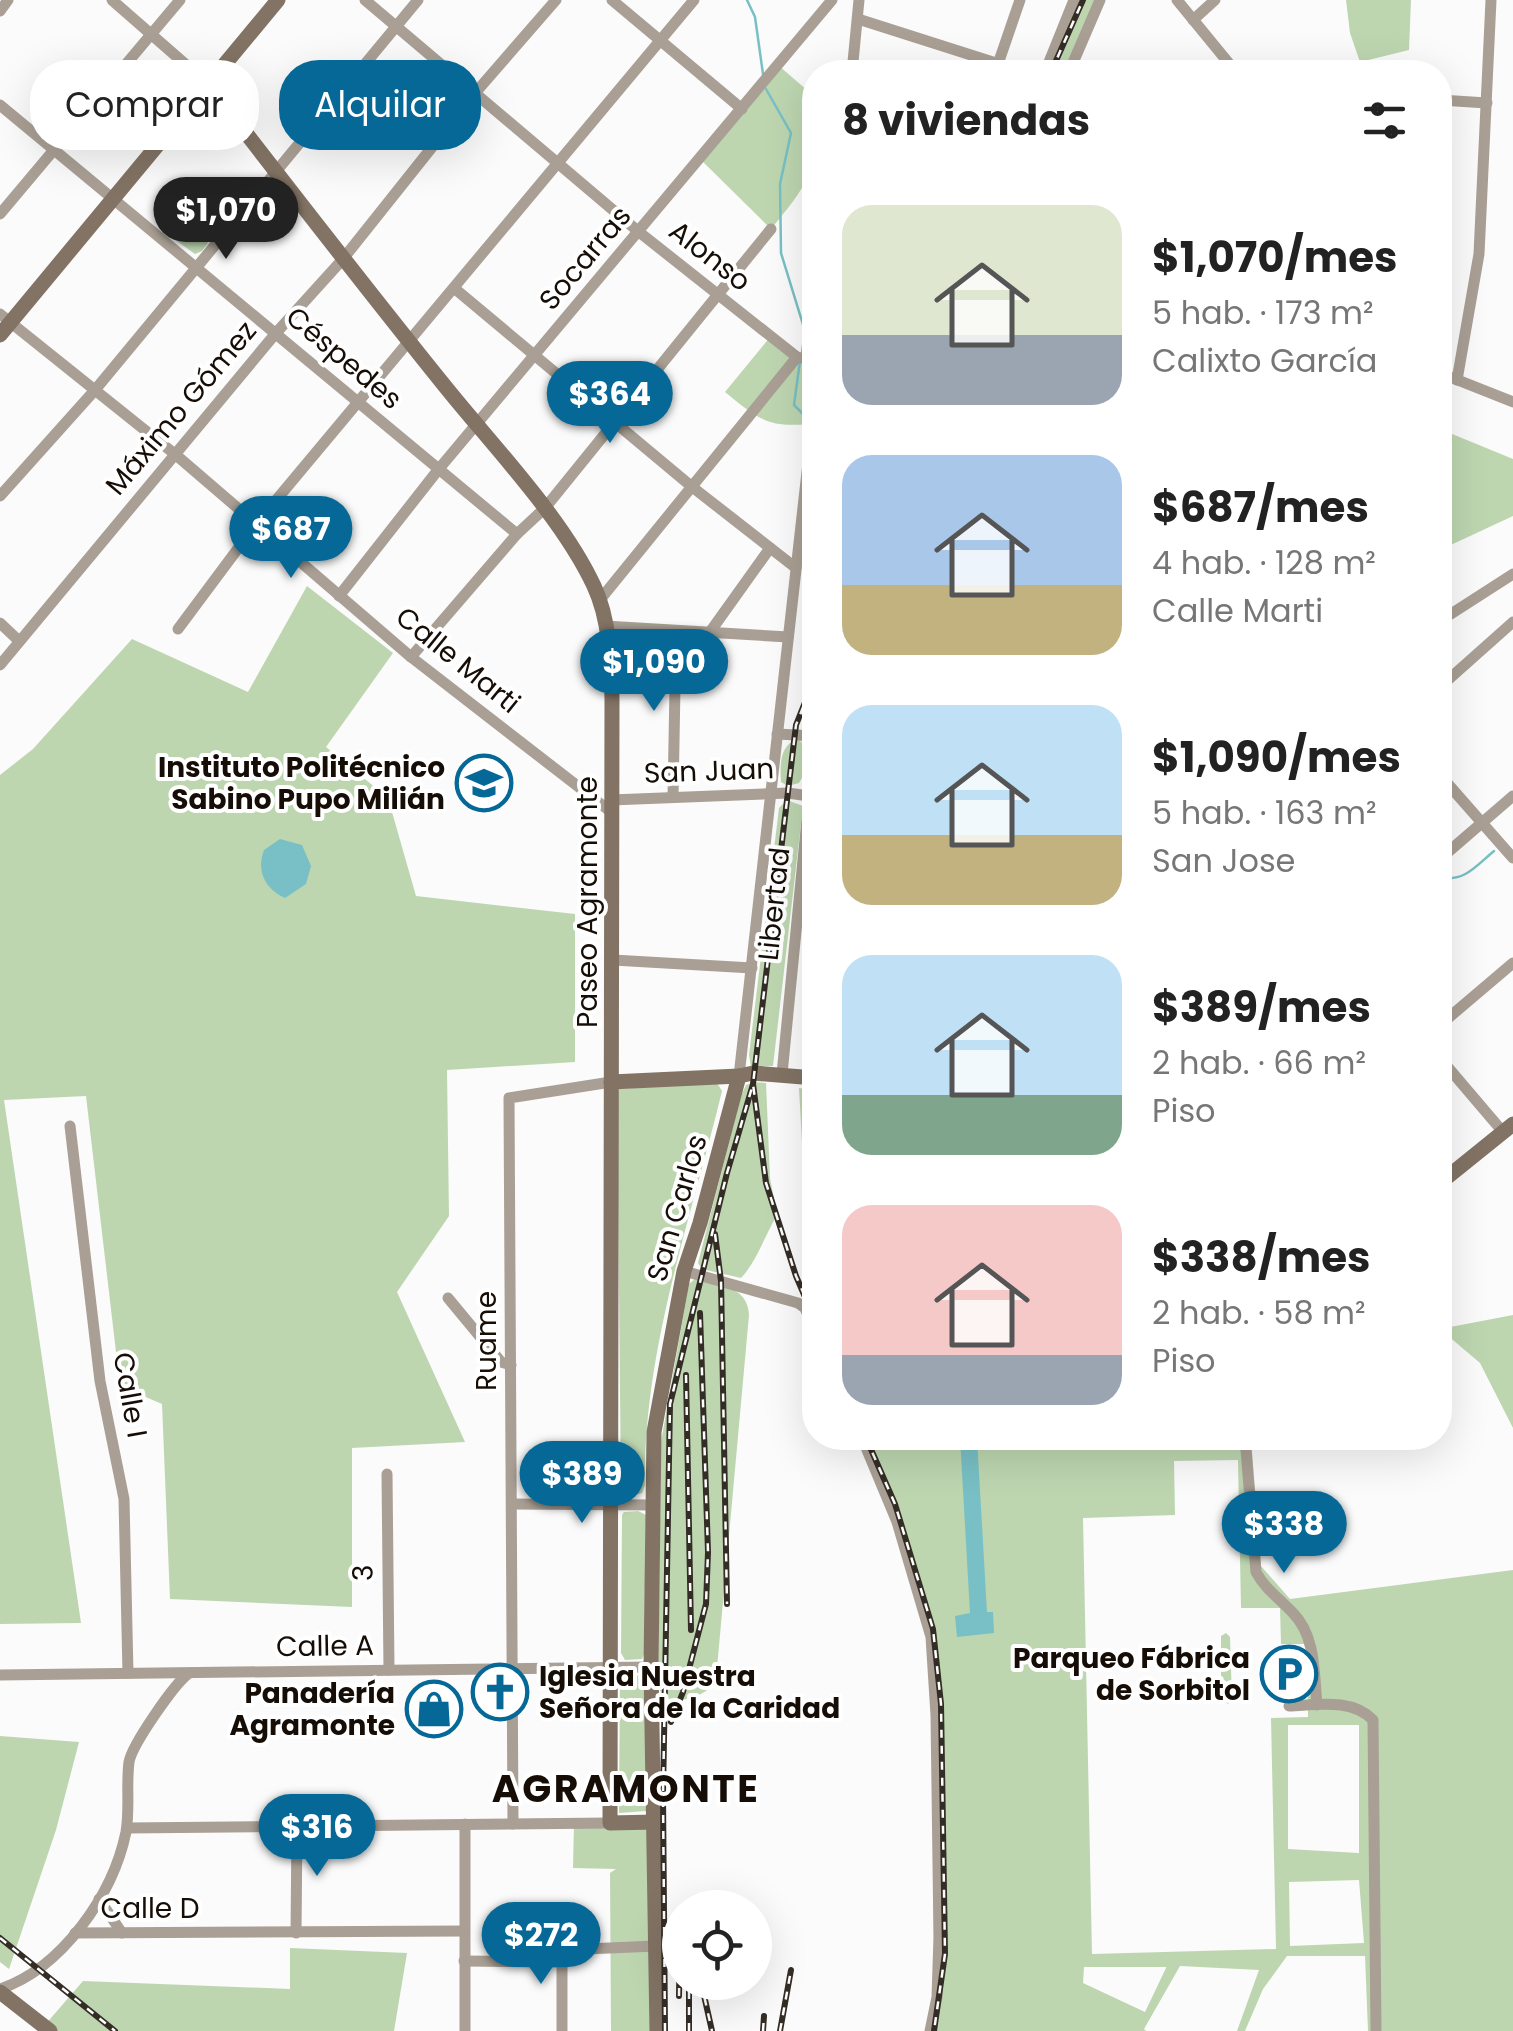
<!DOCTYPE html>
<html lang="es">
<meta charset="utf-8">
<style>
body{margin:0;font-family:Poppins,sans-serif;background:#f6f6f6;color:#222;height:100vh;display:flex;flex-direction:column;font-size:38px;white-space:nowrap}
*{box-sizing:border-box;margin:0}
p{font-size:32px;color:#767676}
.icon{flex:none;width:55px;height:55px;fill:none;stroke:currentColor;stroke-width:2;stroke-linecap:round;stroke-linejoin:round}
.map{position:relative;flex:1;overflow:hidden}
.panel{position:absolute;left:802px;top:60px;width:650px;height:1390px;display:flex;flex-direction:column;background:#fff;border-radius:40px;box-shadow:0 10px 40px #0002}
.panel>*{flex:none}
.banner{position:absolute;left:30px;top:60px;width:622px;height:90px;display:flex;gap:20px}
.tools{position:absolute;left:662px;top:1890px;display:grid;gap:20px}
.tools a{display:grid;place-items:center;width:110px;height:110px;border-radius:50%;background:#fff;box-shadow:0 10px 40px #0002;font-size:50px}
.price{position:absolute;translate:-50% -85px;padding:0 22px;border-radius:35px;background:#066897;color:#fff;font-size:32px;line-height:65px;filter:drop-shadow(0 2px 5px #0008)}
.price::after{content:'';position:absolute;left:50%;top:60px;width:30px;height:22px;margin-left:-15px;background:inherit;clip-path:polygon(0 0,100% 0,50% 100%)}
.price.selected{background:#222;color:#fff}
ul{padding:0;list-style:none}
li{display:flex;align-items:center;gap:30px;height:250px;padding:0 40px}
li span{display:grid;place-items:center;flex:none;width:280px;height:200px;border-radius:30px;color:#555}
li>.icon{margin-inline-start:auto}
span .icon{width:120px;height:120px;fill:#fffc;stroke-width:1}
li b{font-size:42px}
h2{display:flex;justify-content:space-between;align-items:center;height:120px;padding:0 40px;font-size:42px}
.tag{padding:0 35px;border-radius:40px;background:#fff;box-shadow:0 10px 40px #0002;font-size:35px;line-height:90px}
.tag.selected{background:#066897;color:#fff}
.map>svg:first-child{display:block}
.green{fill:#bdd6b0;fill-rule:evenodd}
.water{fill:#78c0c5}
.lines{fill:none;stroke-linecap:round;stroke-linejoin:round}
.stream{stroke:#78c0c5;stroke-width:2.5}
.street{stroke:#a99f94;stroke-width:11}
.secondary{stroke:#827364;stroke-width:15}
.rail-casing{stroke:#342d26;stroke-width:6}
.rail{stroke:#fff;stroke-width:2.5;stroke-dasharray:8;stroke-linecap:butt}
.labels{text-anchor:middle;dominant-baseline:central;stroke-width:8;stroke-linejoin:round;paint-order:stroke}
.street-label{font-size:28px;fill:#160e06;stroke:#fff}
.poi-label{font-size:28px;font-weight:bold;fill:#160e06;stroke:#fff;text-anchor:end}
.district-label{font-size:38px;font-weight:bold;letter-spacing:2.5px;fill:#160e06;stroke:#fff}
</style>
<div class="map">
<svg width="1513" height="2031" viewBox="0 0 1513 2031">
<rect width="100%" height="100%" fill="#fbfbfb"/>
<g class="green">
<polygon points="1074,0 1100,0 1069,72 1045,72"/>
<polygon points="1346,0 1411,0 1409,50 1360,62 1350,33"/>
<path d="M778 65 815 97C815 169 818 173 771 229L700 159Z"/>
<polygon points="174,214 208,243 202,251 195,254 160,229"/>
<path d="M771 336C792 352 815 363 815 390L814 386 809 424C767 428 757 418 725 392Z"/>
<polygon points="1440,429 1513,459 1513,516 1440,550"/>
<polygon points="307,586 393,653 326,747 388,798 416,896 575,914 575,1062 447,1070 449,1216 397,1292 465,1442 352,1448 352,1607 170,1599 162,1404 120,1386 86,1096 4,1100 81,1623 0,1624 0,775 33,749 132,639 248,692"/>
<path d="M797 739 804 744C807 758 807 771 799 783L788 786 781 782C780 766 779 746 797 739Z"/>
<polygon points="787,800 803,806 773,1066 751,1067 749,1055 779,808"/>
<path d="M754 1082 766 1083 770 1178 777 1215C765 1235 757 1261 741 1278L702 1269 698 1263 741 1096 746 1085Z"/>
<path d="M717 1083 722 1091C691 1220 643 1350 645 1485L642 1493 629 1497 621 1489 617 1095 619 1089Z"/>
<polygon points="799,1088 815,1090 815,1209 804,1179"/>
<path d="M695 1279C718 1284 748 1286 749 1315L716 1679C710 1695 680 1705 664 1697L658 1687 661 1442 689 1284Z"/>
<polygon points="1513,1315 1513,1428 1480,1363 1440,1329"/>
<path d="M864 1438H1251L1261 1566 1290 1599 1513 1570V2031H1368L1365 1956H1287L1263 1989 1245 2031H1237L1259 1970 1180 1966 1144 2029 1146 2031H934L933 1629ZM1238 1460 1241 1608H1280L1281 1644H1307L1308 1717 1271 1718 1276 1949 1092 1954 1083 1518 1175 1515 1174 1461ZM1288 1725H1359V1853L1288 1849ZM1359 1880 1364 1943 1290 1946 1289 1882ZM1084 1967H1166V1968L1145 2012 1083 1983Z"/>
<polygon points="638,1511 646,1515 644,1654 642,1659 625,1660 621,1653 622,1515 624,1512"/>
<polygon points="1226,1633 1230,1637 1232,1701 1228,1704 1221,1698 1221,1636"/>
<polygon points="645,1675 646,1811 619,1813 620,1677"/>
<polygon points="0,1736 79,1742 56,1830 9,1969 0,1962"/>
<polygon points="656,1822 657,2031 611,2031 610,1873 616,1869 573,1868 574,1823"/>
<polygon points="290,1948 407,1953 394,2031 49,2031 44,2026 83,1981 290,1989"/>
</g>
<g class="water">
<path d="M280 839 302 845 311 866 306 884 285 898C265 889 256 871 264 850Z"/>
<polygon points="960,1438 977,1438 987,1612 993,1612 994,1633 957,1637 955,1616 970,1613"/>
</g>
<g class="lines">
<g class="stream">
<polyline points="747,0 755,17 763,74"/>
<polyline points="766,89 791,133 780,184 781,253 805,331 802,353"/>
<polyline points="800,361 794,405 804,415"/>
<path d="M1440 877C1464 883 1477 865 1494 851"/>
</g>
<g class="street">
<polyline points="112,0 208,84"/>
<polyline points="365,0 639,232 797,357 815,361"/>
<polyline points="612,0 742,109"/>
<polyline points="1177,0 1236,72"/>
<polyline points="0,11 8,0"/>
<polyline points="858,19 1024,72"/>
<polyline points="1193,20 1215,0"/>
<polyline points="998,64 1020,0"/>
<polyline points="852,72 859,0"/>
<polyline points="1045,72 1074,0"/>
<polyline points="1069,72 1100,0"/>
<polyline points="1440,100 1487,103"/>
<polyline points="0,105 517,534"/>
<polyline points="0,214 180,0"/>
<polyline points="454,288 691,486 796,568"/>
<polyline points="0,314 176,455 411,657 611,812"/>
<polyline points="1440,373 1513,402"/>
<polyline points="1457,380 1479,254 1491,0"/>
<polyline points="0,496 95,390 418,0"/>
<polyline points="339,596 438,470 832,0"/>
<polyline points="599,601 797,357"/>
<polyline points="1440,621 1513,574"/>
<polyline points="0,623 18,640"/>
<polyline points="605,626 788,637"/>
<polyline points="178,629 257,523 694,0"/>
<polyline points="710,632 770,548"/>
<polyline points="411,657 517,534 545,508 771,229"/>
<polyline points="0,665 276,333 343,259 476,92 556,0"/>
<polyline points="1440,687 1513,622"/>
<polyline points="777,734 815,736"/>
<polyline points="1440,775 1513,858"/>
<polyline points="673,797 676,632"/>
<polyline points="611,800 788,793 809,796"/>
<polyline points="1440,859 1513,796"/>
<polyline points="613,960 752,968"/>
<polyline points="1440,1025 1513,963"/>
<polyline points="1440,1058 1503,1132"/>
<polyline points="782,1074 815,738"/>
<polyline points="739,1076 815,401"/>
<polyline points="70,1126 100,1381 124,1499 128,1673"/>
<polyline points="684,1271 798,1303 805,1308 815,1331"/>
<polyline points="448,1298 501,1362 511,1365"/>
<polyline points="862,1438 897,1522 931,1637 936,1715 939,1937 937,1997 930,2031"/>
<path d="M1245 1438 1256 1572C1265 1589 1280 1599 1293 1613 1316 1636 1314 1674 1317 1705"/>
<polyline points="387,1474 389,1670"/>
<polyline points="512,1504 653,1505"/>
<polyline points="0,1675 651,1667"/>
<path d="M1289 1706C1317 1705 1352 1698 1373 1720L1376 2031"/>
<polyline points="465,1824 465,2031"/>
<polyline points="513,1824 509,1098 611,1082"/>
<polyline points="127,1828 610,1823"/>
<polyline points="99,1899 122,1933"/>
<polyline points="75,1933 464,1931"/>
<polyline points="296,1933 297,1826"/>
<polyline points="464,1961 561,1962"/>
<path d="M0 1989C62 1968 113 1895 126 1832 130 1809 126 1785 129 1762 132 1745 174 1684 189 1673"/>
<polyline points="562,2031 562,1950 656,1946"/>
</g>
<g class="secondary">
<path d="M208 84C286 185 364 286 444 385 492 445 562 517 594 586 610 620 611 663 612 699L610 1823 656 1822"/>
<polyline points="0,335 278,0"/>
<polyline points="611,1082 739,1076 753,1073 815,1078"/>
<polyline points="1440,1183 1513,1124"/>
<polyline points="0,1992 50,2031"/>
<polyline points="657,2031 651,1667 654,1432 684,1271 700,1223 739,1076"/>
</g>
<g class="rail-casing">
<g id="rail">
<polyline points="1051,72 1083,0"/>
<polyline points="815,677 796,725 753,1084 766,1183 796,1276 815,1320"/>
<polyline points="715,1234 721,1281 727,1604"/>
<polyline points="686,1375 691,1630"/>
<polyline points="866,1438 895,1504 933,1629 941,1704 945,1954 934,2031"/>
<polyline points="671,1722 683,1692 706,1604 708,1552 700,1313"/>
<polyline points="0,1938 115,2031"/>
<polyline points="701,1982 712,2031"/>
<polyline points="679,1996 680,1929"/>
<polyline points="665,2031 663,1795 670,1404 727,1173 753,1084"/>
<polyline points="689,2031 689,1982"/>
<polyline points="763,2031 764,2016"/>
<polyline points="780,2031 791,1970"/>
</g>
</g>
<use href="#rail" class="rail"/>
</g>
<defs>
<g id="school-ring" transform="scale(2.875)"><circle r="9.5" fill="#fff" stroke="#066897" stroke-width="1.5"/><path d="M0-5L7-2L0 1L-7-2ZM-4 1L0 2.5L4 1V4Q0 6-4 4Z" fill="#066897"/></g>
<g id="parking-ring" transform="scale(2.875)"><circle r="9.5" fill="#fff" stroke="#066897" stroke-width="1.5"/><path d="M-3.5-5.5H1a3.5 3.5 0 0 1 0 7H-1V5.5H-3.5ZM-1-3.4V-.6H.8a1.4 1.4 0 0 0 0-2.8Z" fill="#066897"/></g>
<g id="church-ring" transform="scale(2.875)"><circle r="9.5" fill="#fff" stroke="#066897" stroke-width="1.5"/><path d="M-1.2-6h2.4v3.5h3.3v2.4h-3.3V6h-2.4V-.1h-3.3v-2.4h3.3Z" fill="#066897"/></g>
<g id="shop-ring" transform="scale(2.875)"><circle r="9.5" fill="#fff" stroke="#066897" stroke-width="1.5"/><path d="M-5-2.5h2.3a2.7 3.5 0 0 1 5.4 0H5L5.5 6h-11ZM-1.5-2.5h3a1.5 2.3 0 0 0-3 0Z" fill="#066897"/></g>
</defs>
<g fill-rule="evenodd">
<use href="#school-ring" x="484" y="783"/>
<use href="#parking-ring" x="1289" y="1674"/>
<use href="#church-ring" x="500" y="1692"/>
<use href="#shop-ring" x="434" y="1709"/>
</g>
<g class="labels">
<g class="street-label">
<text transform="translate(710 256) rotate(38)">Alonso</text>
<text transform="translate(585 258) rotate(-50)">Socarras</text>
<text transform="translate(344 358) rotate(40)">Céspedes</text>
<text transform="translate(181 408) rotate(-50)">Máximo Gómez</text>
<text transform="translate(458 660) rotate(39)">Calle Marti</text>
<text transform="translate(709 771) rotate(-2)">San Juan</text>
<text transform="translate(587 902) rotate(-90)">Paseo Agramonte</text>
<text transform="translate(774 904) rotate(-84)">Libertad</text>
<text transform="translate(677 1208) rotate(-74)">San Carlos</text>
<text transform="translate(486 1341) rotate(-90)">Ruame</text>
<text transform="translate(130 1395) rotate(80)">Calle I</text>
<text transform="translate(363 1573) rotate(-91)">3</text>
<text transform="translate(325 1646) rotate(-1)">Calle A</text>
<text x="150" y="1908">Calle D</text>
</g>
<g class="poi-label">
<text x="445" y="767">Instituto Politécnico<tspan x="445" dy="32">Sabino Pupo Milián</tspan></text>
<text x="1250" y="1658">Parqueo Fábrica<tspan x="1250" dy="32">de Sorbitol</tspan></text>
<text x="539" y="1676" text-anchor="start">Iglesia Nuestra<tspan x="539" dy="32">Señora de la Caridad</tspan></text>
<text x="395" y="1693">Panadería<tspan x="395" dy="32">Agramonte</tspan></text>
</g>
<g class="district-label">
<text x="626" y="1788">AGRAMONTE</text>
</g>
</g>
</svg>
<div class="tools">
<a><svg class="icon" aria-label="locate" viewBox="0 0 24 24"><circle cx="12" cy="12" r="6"/><path d="M12 2v4M12 18v4M2 12h4M18 12h4"/></svg></a>
</div>
<b class="price selected" style="left:226px;top:262px">$1,070</b>
<b class="price" style="left:610px;top:446px">$364</b>
<b class="price" style="left:291px;top:581px">$687</b>
<b class="price" style="left:654px;top:714px">$1,090</b>
<b class="price" style="left:582px;top:1526px">$389</b>
<b class="price" style="left:1284px;top:1576px">$338</b>
<b class="price" style="left:317px;top:1879px">$316</b>
<b class="price" style="left:541px;top:1987px">$272</b>
<div class="banner">
<a class="tag">Comprar</a>
<a class="tag selected">Alquilar</a>
</div>
<section class="panel">
<h2>8 viviendas<svg class="icon" aria-label="filters" viewBox="0 0 24 24"><path d="M4 7h16M4 17h16"/><circle cx="9" cy="7" r="2"/><circle cx="15" cy="17" r="2"/></svg></h2>
<ul>
<li><span style="background:linear-gradient(#dfe7d0 65%,#9aa5b1 0)"><svg class="icon" aria-label="home" viewBox="0 0 24 24"><path d="M3 11l9-7 9 7M6 9v11h12V9"/></svg></span><div><b>$1,070/mes</b><p>5 hab. · 173 m²</p><p>Calixto García</p></div></li>
<li><span style="background:linear-gradient(#a9c7e8 65%,#c2b280 0)"><svg class="icon" aria-label="home" viewBox="0 0 24 24"><path d="M3 11l9-7 9 7M6 9v11h12V9"/></svg></span><div><b>$687/mes</b><p>4 hab. · 128 m²</p><p>Calle Marti</p></div></li>
<li><span style="background:linear-gradient(#bfe0f5 65%,#c2b280 0)"><svg class="icon" aria-label="home" viewBox="0 0 24 24"><path d="M3 11l9-7 9 7M6 9v11h12V9"/></svg></span><div><b>$1,090/mes</b><p>5 hab. · 163 m²</p><p>San Jose</p></div></li>
<li><span style="background:linear-gradient(#bfe0f5 70%,#7fa58c 0)"><svg class="icon" aria-label="home" viewBox="0 0 24 24"><path d="M3 11l9-7 9 7M6 9v11h12V9"/></svg></span><div><b>$389/mes</b><p>2 hab. · 66 m²</p><p>Piso</p></div></li>
<li><span style="background:linear-gradient(#f6c9c9 75%,#9aa5b1 0)"><svg class="icon" aria-label="home" viewBox="0 0 24 24"><path d="M3 11l9-7 9 7M6 9v11h12V9"/></svg></span><div><b>$338/mes</b><p>2 hab. · 58 m²</p><p>Piso</p></div></li>
</ul>
</section>
</div>
